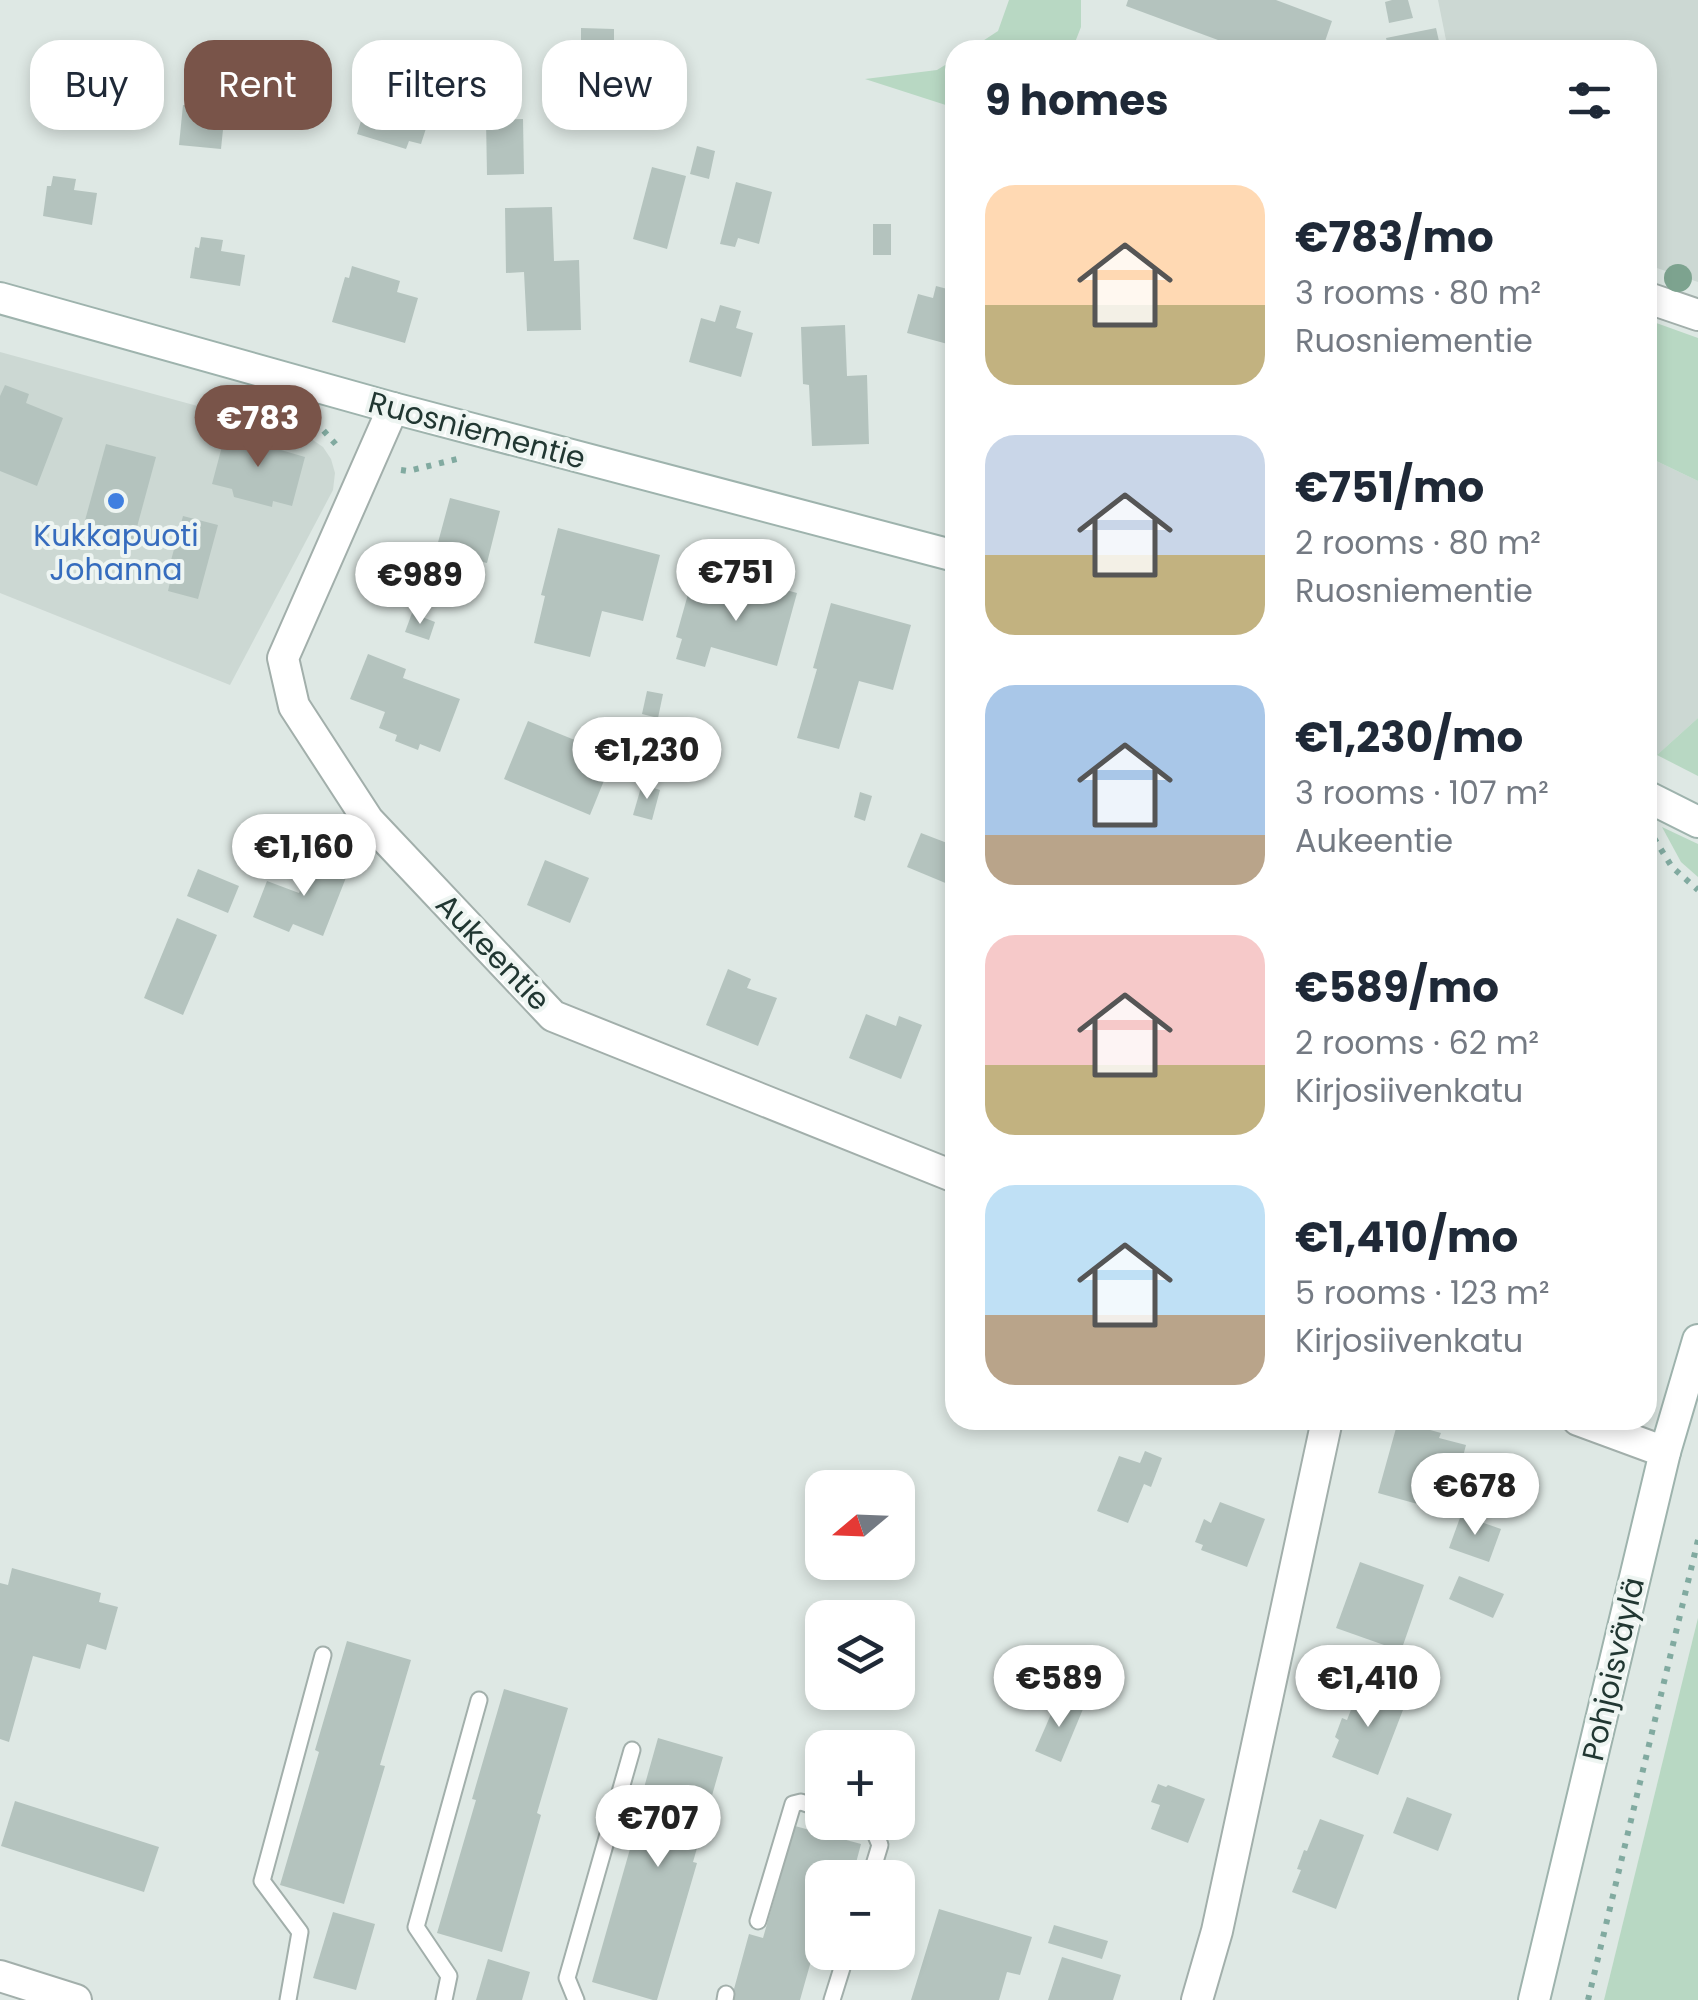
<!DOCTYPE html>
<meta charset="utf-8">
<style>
body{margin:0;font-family:Poppins,sans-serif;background:#f2f2f3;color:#1f2937;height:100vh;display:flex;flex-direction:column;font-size:38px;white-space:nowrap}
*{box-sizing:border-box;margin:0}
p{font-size:32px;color:#747a83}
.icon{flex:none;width:55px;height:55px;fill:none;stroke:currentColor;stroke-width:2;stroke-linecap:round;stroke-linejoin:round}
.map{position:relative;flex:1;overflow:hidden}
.details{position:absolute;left:945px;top:40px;width:712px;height:1390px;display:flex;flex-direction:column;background:#fff;border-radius:30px;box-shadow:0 5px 15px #0003}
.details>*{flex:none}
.banner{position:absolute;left:30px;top:40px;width:765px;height:90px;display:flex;gap:20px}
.needle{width:65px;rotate:251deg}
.fabs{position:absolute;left:805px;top:1470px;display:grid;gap:20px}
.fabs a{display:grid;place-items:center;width:110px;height:110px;border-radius:20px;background:#fff;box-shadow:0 5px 15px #0003;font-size:50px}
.price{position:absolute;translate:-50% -85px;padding:0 22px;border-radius:35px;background:#fff;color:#222;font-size:32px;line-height:65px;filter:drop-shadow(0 2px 5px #0008)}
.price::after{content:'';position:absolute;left:50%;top:60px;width:30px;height:22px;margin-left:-15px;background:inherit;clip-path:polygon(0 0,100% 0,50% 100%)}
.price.on{background:#795449;color:#fff}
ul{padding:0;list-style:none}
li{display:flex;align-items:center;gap:30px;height:250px;padding:0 40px}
li span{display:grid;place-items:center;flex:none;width:280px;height:200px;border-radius:30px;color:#555}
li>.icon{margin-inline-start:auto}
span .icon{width:120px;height:120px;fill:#fffc;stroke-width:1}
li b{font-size:42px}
h2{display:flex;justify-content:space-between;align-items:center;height:120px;padding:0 40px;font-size:42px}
.pill{padding:0 35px;border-radius:30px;background:#fff;box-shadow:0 5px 15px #0003;font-size:35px;line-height:90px}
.pill.on{background:#795449;color:#fff}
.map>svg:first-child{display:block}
.built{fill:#ccd8d3}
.green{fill:#b8d8c3}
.building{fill:#b4c3be}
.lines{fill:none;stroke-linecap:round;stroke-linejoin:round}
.lane-casing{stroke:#a2afab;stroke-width:19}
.street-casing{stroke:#a2afab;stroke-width:34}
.secondary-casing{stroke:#9eb3ad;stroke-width:34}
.path{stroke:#81aaa0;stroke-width:6;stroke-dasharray:5 8;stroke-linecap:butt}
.lane{stroke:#fff;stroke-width:15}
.street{stroke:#fff;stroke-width:30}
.secondary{stroke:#fff;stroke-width:30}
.tree{fill:#7da38f}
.shop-dot{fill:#3f7fe0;stroke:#eef5f2;stroke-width:4}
.labels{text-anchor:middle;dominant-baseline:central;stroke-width:8;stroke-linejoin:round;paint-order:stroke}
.street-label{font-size:30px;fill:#213732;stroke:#eef5f2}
.shop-label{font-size:30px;fill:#366cbe;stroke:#eef5f2}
</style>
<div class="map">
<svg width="1698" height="2000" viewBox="0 0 1698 2000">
<rect width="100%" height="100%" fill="#dee8e4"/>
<g class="built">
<polygon points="1438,0 1698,0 1698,282 1648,265 1648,50 1448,50"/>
<polygon points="0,352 307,436 323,447 331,459 335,473 333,490 230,685 0,593"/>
<polygon points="1648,457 1698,481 1698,718 1657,755 1648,750"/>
</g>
<g class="green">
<polygon points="1009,0 1081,0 1081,27 1072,50 969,50 998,31"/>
<polygon points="955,59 955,108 865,79 937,70"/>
<polygon points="1648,320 1698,338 1698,481 1648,457"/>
<polygon points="1698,718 1698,776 1657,755"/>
<polygon points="1662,827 1698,844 1698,877 1681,862"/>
<polygon points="1698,1618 1698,2000 1604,2000"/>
</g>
<g class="building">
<polygon points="1128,0 1276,0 1332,21 1322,50 1245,50 1126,6"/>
<polygon points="1392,0 1408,0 1413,18 1389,23 1385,2"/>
<polygon points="581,28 614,29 614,71 581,71"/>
<polygon points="1436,28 1441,50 1389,50 1386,38"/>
<polygon points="379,62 428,77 423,93 436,97 421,144 409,141 406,149 357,134"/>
<polygon points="183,105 225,110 221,149 179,145"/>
<polygon points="523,119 524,174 487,175 486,120"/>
<polygon points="697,146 715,151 709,179 690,174"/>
<polygon points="652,167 686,176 667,249 633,239"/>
<polygon points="53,176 76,179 74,190 97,193 92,225 43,216 47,186 51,186"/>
<polygon points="736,182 772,192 759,244 738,238 735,247 720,244"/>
<polygon points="552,207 554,261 579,260 581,330 527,331 524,272 506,273 505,208"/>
<rect x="873" y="224" width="18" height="31"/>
<polygon points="201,237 223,240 221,251 245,255 240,286 190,278 195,247 199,248"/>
<polygon points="352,266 400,281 397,292 418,298 405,343 332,322 345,277 349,278"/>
<polygon points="936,286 955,291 955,346 907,333 918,294 933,298"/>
<polygon points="720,305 741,311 736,328 753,333 741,377 689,362 701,318 715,322"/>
<polygon points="845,325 847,376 867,375 869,444 812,446 809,385 803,384 801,327"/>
<polygon points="5,385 29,394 26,403 63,418 37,486 0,471 0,396"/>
<polygon points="247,433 277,440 274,448 305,457 292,506 273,501 272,507 234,497 232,489 212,484 225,435 245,440"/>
<polygon points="106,444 156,457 131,549 81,535"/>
<polygon points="450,498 500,511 487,563 470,559 457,604 373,582 382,548 433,561"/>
<polygon points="183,516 218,525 198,599 168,591 174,565 170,564"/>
<polygon points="558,528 660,555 643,621 602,611 590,657 534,643 545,596 541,595"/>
<polygon points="746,579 797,593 777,666 711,647 705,667 676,659 682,639 676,637 690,587 740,600"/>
<polygon points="831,603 911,625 893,690 859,681 839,749 797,738 817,669 813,668"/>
<polygon points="412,613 435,622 429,640 405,632"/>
<polygon points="368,654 406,669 403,678 460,699 440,752 420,744 418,750 395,741 397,735 379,728 385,712 350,699"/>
<polygon points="647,691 663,694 658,718 642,714"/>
<polygon points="528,721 614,756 590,815 504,779"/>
<polygon points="642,784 660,790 652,820 633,815"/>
<polygon points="860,792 872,796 865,821 854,817"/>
<polygon points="921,833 955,846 955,887 907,867"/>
<polygon points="314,856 349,870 323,936 293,924 289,932 253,917 267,881 299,893"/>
<polygon points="545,860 589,878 570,923 527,905"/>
<polygon points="198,869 239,886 228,913 187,896"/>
<polygon points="177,918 217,935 183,1015 144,998"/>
<polygon points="728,969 751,979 747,988 777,998 758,1046 706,1025"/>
<polygon points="866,1014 896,1026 899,1016 922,1025 901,1079 849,1058"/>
<polygon points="1398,1421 1441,1433 1439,1438 1466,1445 1457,1479 1430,1472 1421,1505 1378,1493"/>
<polygon points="1145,1451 1162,1458 1151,1487 1144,1484 1128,1523 1097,1511 1119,1456 1140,1463"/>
<polygon points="1220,1502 1265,1519 1247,1567 1201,1550 1203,1545 1195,1542 1204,1519 1211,1523"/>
<polygon points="1461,1515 1501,1529 1489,1562 1449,1548"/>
<polygon points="1360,1562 1424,1585 1401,1651 1336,1628"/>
<polygon points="12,1568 101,1593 99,1602 118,1607 106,1650 87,1644 80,1669 33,1656 9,1742 0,1739 0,1583 8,1585"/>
<polygon points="1459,1576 1504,1594 1493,1618 1449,1599"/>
<polygon points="347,1641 411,1660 380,1765 385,1766 344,1904 280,1885 319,1752 315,1750"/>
<polygon points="1361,1684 1406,1702 1378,1775 1332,1757 1339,1740 1335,1737 1342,1718 1347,1720"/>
<polygon points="504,1689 568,1708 537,1813 541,1815 502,1952 437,1933 476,1800 472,1799"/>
<polygon points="1058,1698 1083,1709 1061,1762 1035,1751"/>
<polygon points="658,1738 723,1757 693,1862 697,1863 657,2000 653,2000 592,1982 630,1849 627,1848"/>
<polygon points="1158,1784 1166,1787 1168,1785 1205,1799 1188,1843 1151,1829 1160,1805 1151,1802"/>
<polygon points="1407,1797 1452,1814 1438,1851 1393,1833"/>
<polygon points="15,1801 159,1847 144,1892 1,1846"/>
<polygon points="1320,1819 1364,1835 1336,1909 1292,1892 1301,1870 1297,1869 1304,1850 1307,1851"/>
<polygon points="795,1826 861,1844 852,1878 822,1878 822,1952 830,1952 826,1966 811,1961 800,2000 731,2000 749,1934 763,1938"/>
<polygon points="939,1909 1032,1937 1020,1975 1007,1972 999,2000 911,2000"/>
<polygon points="333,1912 375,1924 356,1990 313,1978"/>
<polygon points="1054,1925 1108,1941 1102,1959 1048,1943"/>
<polygon points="1062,1957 1121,1975 1113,2000 1048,2000"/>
<polygon points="488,1959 530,1972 522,2000 476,2000"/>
</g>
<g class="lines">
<g class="lane-casing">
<g id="lane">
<polyline points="862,1822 872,1826 880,1845 870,1878"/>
<polyline points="758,1921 793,1804 801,1802 822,1809"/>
<polyline points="288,2000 300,1932 262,1881 323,1655"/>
<polyline points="444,2000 449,1976 416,1927 479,1700"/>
<polyline points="576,2000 567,1978 632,1750"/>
<polyline points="725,2000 726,1994"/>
<polyline points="832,2000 847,1952"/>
</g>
</g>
<g class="street-casing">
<g id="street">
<polyline points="1648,298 1698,315"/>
<polyline points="393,408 283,658 294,706 368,820 553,1016 955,1177"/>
<polyline points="1578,1420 1665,1452"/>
<polyline points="0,1976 76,2000"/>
<polyline points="1197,2000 1217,1931 1327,1420"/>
</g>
</g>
<g class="secondary-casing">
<g id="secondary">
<polyline points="0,298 393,408 955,556"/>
<polyline points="1648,797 1698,822"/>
<polyline points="1534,2000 1665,1452 1698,1340"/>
</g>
</g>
<g class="path">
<polyline points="315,421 340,449"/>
<polyline points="401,470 408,471 457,459"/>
<polyline points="1654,838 1672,867 1698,890"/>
<polyline points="1588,2000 1698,1540"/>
</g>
<use href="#lane" class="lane"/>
<use href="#street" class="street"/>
<use href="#secondary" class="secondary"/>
</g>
<circle class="tree" cx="1678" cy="278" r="14"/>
<circle class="shop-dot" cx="116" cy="501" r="10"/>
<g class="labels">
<g class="street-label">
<text transform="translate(477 430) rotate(15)">Ruosniementie</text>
<text transform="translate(493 952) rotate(46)">Aukeentie</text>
<text transform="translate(1613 1669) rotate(-77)">Pohjoisväylä</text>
</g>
<g class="shop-label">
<text x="116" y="535">Kukkapuoti<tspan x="116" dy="34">Johanna</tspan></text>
</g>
</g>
</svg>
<div class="fabs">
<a><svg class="needle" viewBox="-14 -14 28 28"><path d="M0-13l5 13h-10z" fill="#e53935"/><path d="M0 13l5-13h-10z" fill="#747a83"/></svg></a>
<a><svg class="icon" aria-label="layers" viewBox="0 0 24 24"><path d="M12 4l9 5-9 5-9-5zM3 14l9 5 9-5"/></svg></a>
<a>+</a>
<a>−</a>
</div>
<b class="price on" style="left:258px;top:470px">€783</b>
<b class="price" style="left:736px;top:624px">€751</b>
<b class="price" style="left:420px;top:627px">€989</b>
<b class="price" style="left:647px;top:802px">€1,230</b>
<b class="price" style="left:304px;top:899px">€1,160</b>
<b class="price" style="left:1475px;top:1538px">€678</b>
<b class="price" style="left:1059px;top:1730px">€589</b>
<b class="price" style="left:1368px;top:1730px">€1,410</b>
<b class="price" style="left:658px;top:1870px">€707</b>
<div class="banner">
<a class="pill">Buy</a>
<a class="pill on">Rent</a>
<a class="pill">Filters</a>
<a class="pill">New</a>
</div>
<section class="details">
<h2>9 homes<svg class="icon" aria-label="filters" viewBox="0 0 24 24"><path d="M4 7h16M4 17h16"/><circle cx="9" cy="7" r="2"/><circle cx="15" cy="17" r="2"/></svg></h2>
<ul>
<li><span style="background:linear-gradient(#ffd9b3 60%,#c2b280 0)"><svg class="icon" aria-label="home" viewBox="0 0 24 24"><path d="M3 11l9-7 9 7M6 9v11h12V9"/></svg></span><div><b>€783/mo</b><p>3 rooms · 80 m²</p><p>Ruosniementie</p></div></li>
<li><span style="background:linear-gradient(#c9d6e8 60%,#c2b280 0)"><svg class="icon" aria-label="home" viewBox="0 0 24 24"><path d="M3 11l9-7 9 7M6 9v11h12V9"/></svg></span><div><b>€751/mo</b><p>2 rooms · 80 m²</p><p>Ruosniementie</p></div></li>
<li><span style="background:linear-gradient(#a9c7e8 75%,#b9a48a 0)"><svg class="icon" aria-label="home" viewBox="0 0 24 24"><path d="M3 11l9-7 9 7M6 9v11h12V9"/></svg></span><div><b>€1,230/mo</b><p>3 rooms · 107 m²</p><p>Aukeentie</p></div></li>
<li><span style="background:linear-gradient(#f6c9c9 65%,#c2b280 0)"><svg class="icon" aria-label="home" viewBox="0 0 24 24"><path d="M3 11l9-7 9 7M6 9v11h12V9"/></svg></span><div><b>€589/mo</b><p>2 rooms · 62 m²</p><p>Kirjosiivenkatu</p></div></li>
<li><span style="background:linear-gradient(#bfe0f5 65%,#b9a48a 0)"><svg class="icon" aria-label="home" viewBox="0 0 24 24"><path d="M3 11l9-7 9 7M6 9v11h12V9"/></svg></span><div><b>€1,410/mo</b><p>5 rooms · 123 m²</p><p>Kirjosiivenkatu</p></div></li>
</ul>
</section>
</div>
